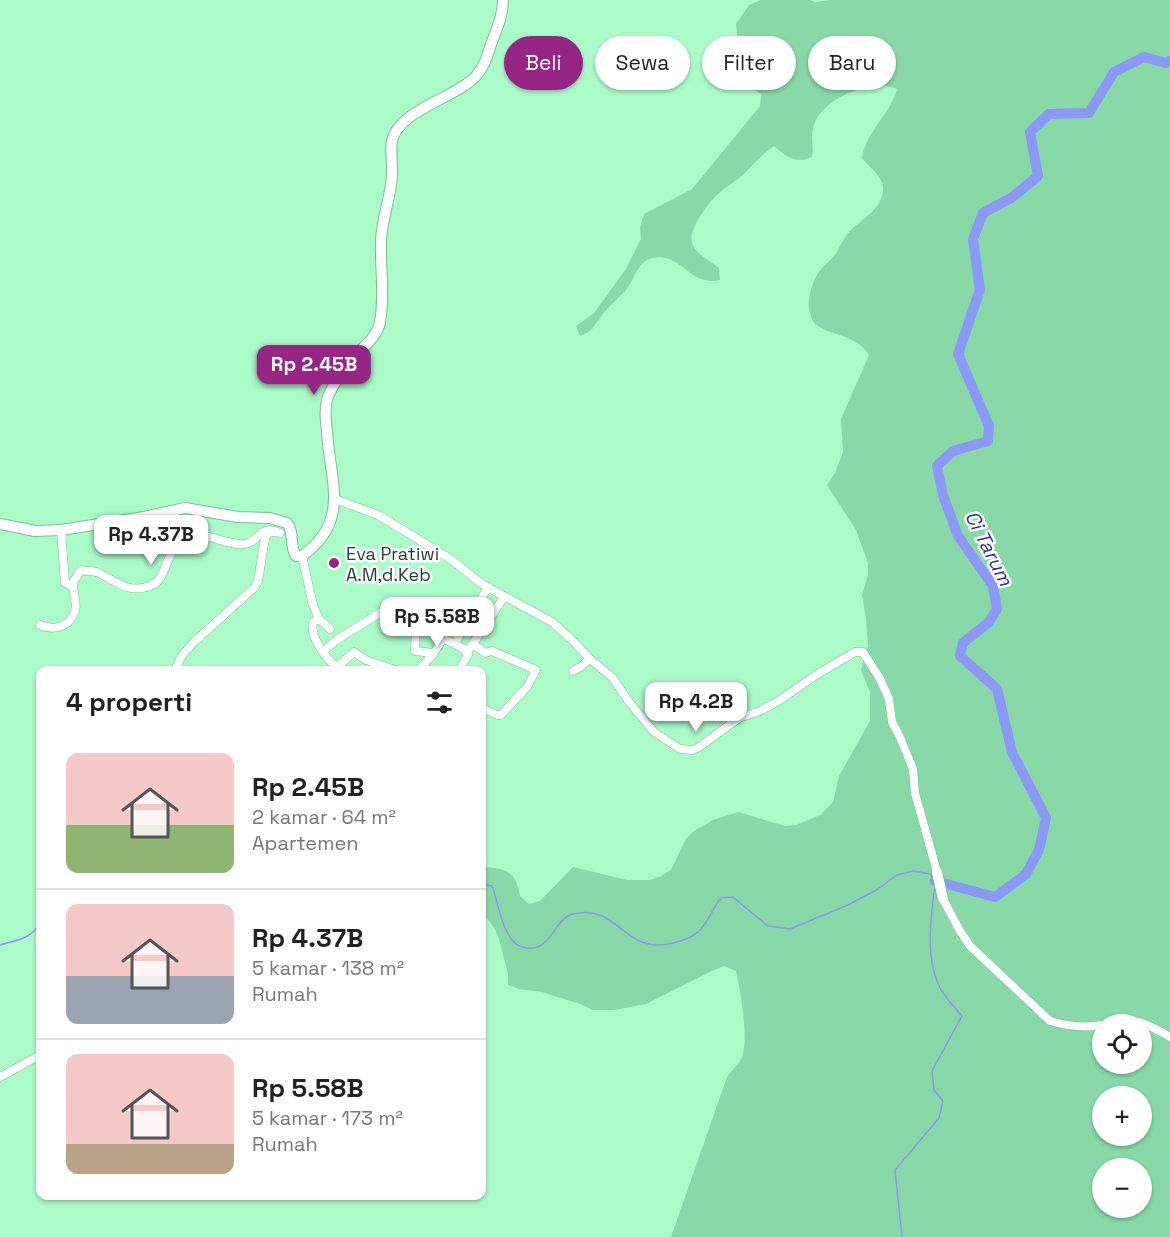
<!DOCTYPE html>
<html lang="id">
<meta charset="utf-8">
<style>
body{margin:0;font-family:"Space Grotesk",sans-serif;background:#f6f6f6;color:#222;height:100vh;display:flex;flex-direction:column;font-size:22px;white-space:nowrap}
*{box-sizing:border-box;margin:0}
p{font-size:20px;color:#767676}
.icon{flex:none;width:33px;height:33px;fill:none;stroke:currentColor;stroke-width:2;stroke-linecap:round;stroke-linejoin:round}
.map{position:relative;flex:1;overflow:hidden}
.panel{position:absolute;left:36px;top:666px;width:450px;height:534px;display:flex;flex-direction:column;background:#fff;border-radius:12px;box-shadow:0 2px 4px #0004}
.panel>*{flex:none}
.hud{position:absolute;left:504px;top:36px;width:570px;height:54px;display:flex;gap:12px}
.tools{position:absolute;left:1092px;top:1014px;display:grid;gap:12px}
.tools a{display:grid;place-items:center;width:60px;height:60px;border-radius:50%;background:#fff;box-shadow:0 2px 4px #0004;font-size:30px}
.price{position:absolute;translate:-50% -51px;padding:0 14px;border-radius:12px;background:#fff;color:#222;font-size:20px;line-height:39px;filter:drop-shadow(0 2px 3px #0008)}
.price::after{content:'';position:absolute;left:50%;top:36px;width:18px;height:14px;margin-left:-9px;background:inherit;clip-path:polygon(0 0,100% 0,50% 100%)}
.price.active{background:#972583;color:#fff}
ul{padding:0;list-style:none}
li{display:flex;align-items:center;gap:18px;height:150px;padding:0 30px}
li+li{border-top:2px solid #e0e0e0}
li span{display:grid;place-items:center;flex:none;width:168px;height:120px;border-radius:12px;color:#555}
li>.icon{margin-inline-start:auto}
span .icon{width:72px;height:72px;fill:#fffc;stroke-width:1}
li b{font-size:26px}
h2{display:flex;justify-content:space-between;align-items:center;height:72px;padding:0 30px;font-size:26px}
.chip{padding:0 21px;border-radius:27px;background:#fff;box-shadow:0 2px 4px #0004;font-size:21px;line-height:54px}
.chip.active{background:#972583;color:#fff}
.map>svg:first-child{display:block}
.green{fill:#88d9a7;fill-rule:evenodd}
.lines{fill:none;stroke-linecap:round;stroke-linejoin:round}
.stream{stroke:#8b98f6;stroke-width:1.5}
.river{stroke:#8b98f6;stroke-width:10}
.street-casing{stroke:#74c293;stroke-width:9}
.secondary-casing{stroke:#74c293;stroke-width:12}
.street{stroke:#fff;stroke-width:8}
.secondary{stroke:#fff;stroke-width:10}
.poi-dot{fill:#972583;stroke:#fff;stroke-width:2}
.labels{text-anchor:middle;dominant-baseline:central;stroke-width:5;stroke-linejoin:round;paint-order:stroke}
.poi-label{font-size:18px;fill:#224330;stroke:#fff;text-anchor:start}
.water-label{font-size:20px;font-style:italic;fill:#322f9a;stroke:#fff}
</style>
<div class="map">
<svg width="1170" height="1237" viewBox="0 0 1170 1237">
<rect width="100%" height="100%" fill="#abfbc9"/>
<path class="green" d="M761 0H810L815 2 832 0H1170V1237H671L727 1077C731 1071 738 1065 741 1059 750 1041 740 991 736 971L724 966 714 970 646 1004 614 1010H592L583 1005 542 992 519 989 508 985V974L499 939 495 929 482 912V867C506 868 516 871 520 896L529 904 540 901 573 867 627 880H650L661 876 671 870 686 839 694 831 713 820 738 812 785 826 796 825 820 815 833 802 839 776 870 721V692L861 670 868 646 866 618 862 595 868 575V563L856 530 827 485 835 473 843 452 841 419 869 355C855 332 821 335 813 321 804 306 811 281 821 269 826 263 833 259 837 252 841 244 844 237 851 230 864 217 884 208 883 187 882 176 869 167 862 158 866 131 890 115 897 89 873 78 822 98 814 125 810 135 814 147 812 157 796 164 787 157 774 146 761 155 754 164 743 175 735 182 725 187 717 195 708 203 688 230 692 243 696 254 710 261 719 268L720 280C688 287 683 252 652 258 637 262 635 279 626 290 619 298 610 305 603 314 599 319 596 324 592 329 589 332 584 334 580 336L576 326 594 313 626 269 641 239 640 227 644 214 692 189 760 106 761 94 754 89 755 79 765 73 772 64 763 56 743 49 738 45 736 24 749 5ZM1102 1024H1142V1064H1102ZM1102 1096H1142V1136H1102ZM1102 1168H1142V1208H1102Z"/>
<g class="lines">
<g class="stream">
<path d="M482 884 492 886C498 901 503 940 520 946 551 958 552 919 573 914 620 903 623 956 673 943 682 941 691 938 698 932 708 923 712 909 721 898L733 897 768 926 790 929 848 905 878 889 897 875 913 871 930 874 933 878"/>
<path d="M0 945C16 940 34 939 40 921"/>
<path d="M902 1237 895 1170 939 1118 943 1101 934 1090 932 1071 962 1016C955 1008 947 999 941 990 924 958 931 918 935 883"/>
</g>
<polyline class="river" points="935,881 995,897 1026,874 1039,850 1046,818 1012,752 997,689 960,656 963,643 989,622 997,609 993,586 958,536 943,495 937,466 953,451 988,441 989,426 958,354 980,290 973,239 983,213 1011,198 1038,176 1030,132 1049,114 1089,113 1114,72 1144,57 1166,63 1170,61"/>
<g class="street-casing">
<g id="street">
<polyline points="335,499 378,515 449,558 482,584 552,622 571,639 591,660 613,678 629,702 654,732 680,749 693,750 699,747 739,718 760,711 780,700 816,675 855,652 863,652 880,679 889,699 892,722 900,737 913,769 915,793 937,872"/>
<polyline points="61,530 65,583 72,586"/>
<path d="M302 556 313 605 319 619 313 622C309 638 328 660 339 670"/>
<polyline points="319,619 330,629"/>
<polyline points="488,621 504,597"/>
<polyline points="416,624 415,651 434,653 419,670"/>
<path d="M40 625C54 631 70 627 75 611 78 603 72 591 73 582L81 570C87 572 93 570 99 573 117 582 129 594 150 586 170 579 163 546 189 537 207 531 226 546 244 544 260 543 258 523 280 533"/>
<polyline points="455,643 488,587"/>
<polyline points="473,644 485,653 492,651 536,670 527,687 501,715 497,715 482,708"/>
<polyline points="324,651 335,641 386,609 468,651 488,621 472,612"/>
<polyline points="434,653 444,637"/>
<polyline points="336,668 354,652 366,660 395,670"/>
<polyline points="175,670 181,657 193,643 255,587 258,581 265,538 268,533 274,532"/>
<polyline points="463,670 462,665 468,655 464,649"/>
<polyline points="573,671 582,666 589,659"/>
<path d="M943 899 960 931 970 946 1050 1021C1067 1026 1085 1028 1102 1025"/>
<path d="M1106 1024C1133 1015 1147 1024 1170 1037"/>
<polyline points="0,1077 40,1055"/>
</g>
</g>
<g class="secondary-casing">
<g id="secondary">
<path d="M0 524 35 531 61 530 144 517 185 508 238 517 270 518 287 523C295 533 289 546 296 556H302C351 521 330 482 327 432 326 422 324 411 327 400 332 383 348 365 360 351 368 343 378 334 380 322 385 296 380 267 381 240 382 219 390 199 392 177 393 165 390 153 392 141 398 110 456 98 476 76 486 65 488 52 493 39 498 26 503 14 503 0"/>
<polyline points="937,872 943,899"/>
</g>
</g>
<use href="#street" class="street"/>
<use href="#secondary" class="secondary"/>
</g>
<circle class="poi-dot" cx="334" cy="563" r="6"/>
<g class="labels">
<g class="poi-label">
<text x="346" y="553">Eva Pratiwi<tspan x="346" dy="21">A.M,d.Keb</tspan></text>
</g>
<g class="water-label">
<text transform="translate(989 548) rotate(63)">Ci Tarum</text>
</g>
</g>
</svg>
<div class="tools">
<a><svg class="icon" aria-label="locate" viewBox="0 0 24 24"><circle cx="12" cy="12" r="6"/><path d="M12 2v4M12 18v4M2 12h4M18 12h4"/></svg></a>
<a>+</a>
<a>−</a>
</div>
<b class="price active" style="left:314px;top:396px">Rp 2.45B</b>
<b class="price" style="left:151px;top:566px">Rp 4.37B</b>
<b class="price" style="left:437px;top:648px">Rp 5.58B</b>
<b class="price" style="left:696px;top:733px">Rp 4.2B</b>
<div class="hud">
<a class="chip active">Beli</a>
<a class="chip">Sewa</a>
<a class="chip">Filter</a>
<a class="chip">Baru</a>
</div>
<section class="panel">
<h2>4 properti<svg class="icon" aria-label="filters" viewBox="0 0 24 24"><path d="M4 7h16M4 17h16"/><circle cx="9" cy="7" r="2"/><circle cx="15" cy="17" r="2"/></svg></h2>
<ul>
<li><span style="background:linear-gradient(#f6c9c9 60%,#8fb573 0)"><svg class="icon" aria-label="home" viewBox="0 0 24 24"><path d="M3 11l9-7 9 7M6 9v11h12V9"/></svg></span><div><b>Rp 2.45B</b><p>2 kamar · 64 m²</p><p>Apartemen</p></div></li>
<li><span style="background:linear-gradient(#f6c9c9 60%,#9aa5b1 0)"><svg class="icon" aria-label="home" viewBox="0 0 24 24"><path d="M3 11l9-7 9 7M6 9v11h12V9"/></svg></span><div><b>Rp 4.37B</b><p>5 kamar · 138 m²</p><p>Rumah</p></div></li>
<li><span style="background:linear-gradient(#f6c9c9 75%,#b9a48a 0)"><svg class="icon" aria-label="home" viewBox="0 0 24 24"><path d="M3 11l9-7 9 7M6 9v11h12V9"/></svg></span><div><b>Rp 5.58B</b><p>5 kamar · 173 m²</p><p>Rumah</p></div></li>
</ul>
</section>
</div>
